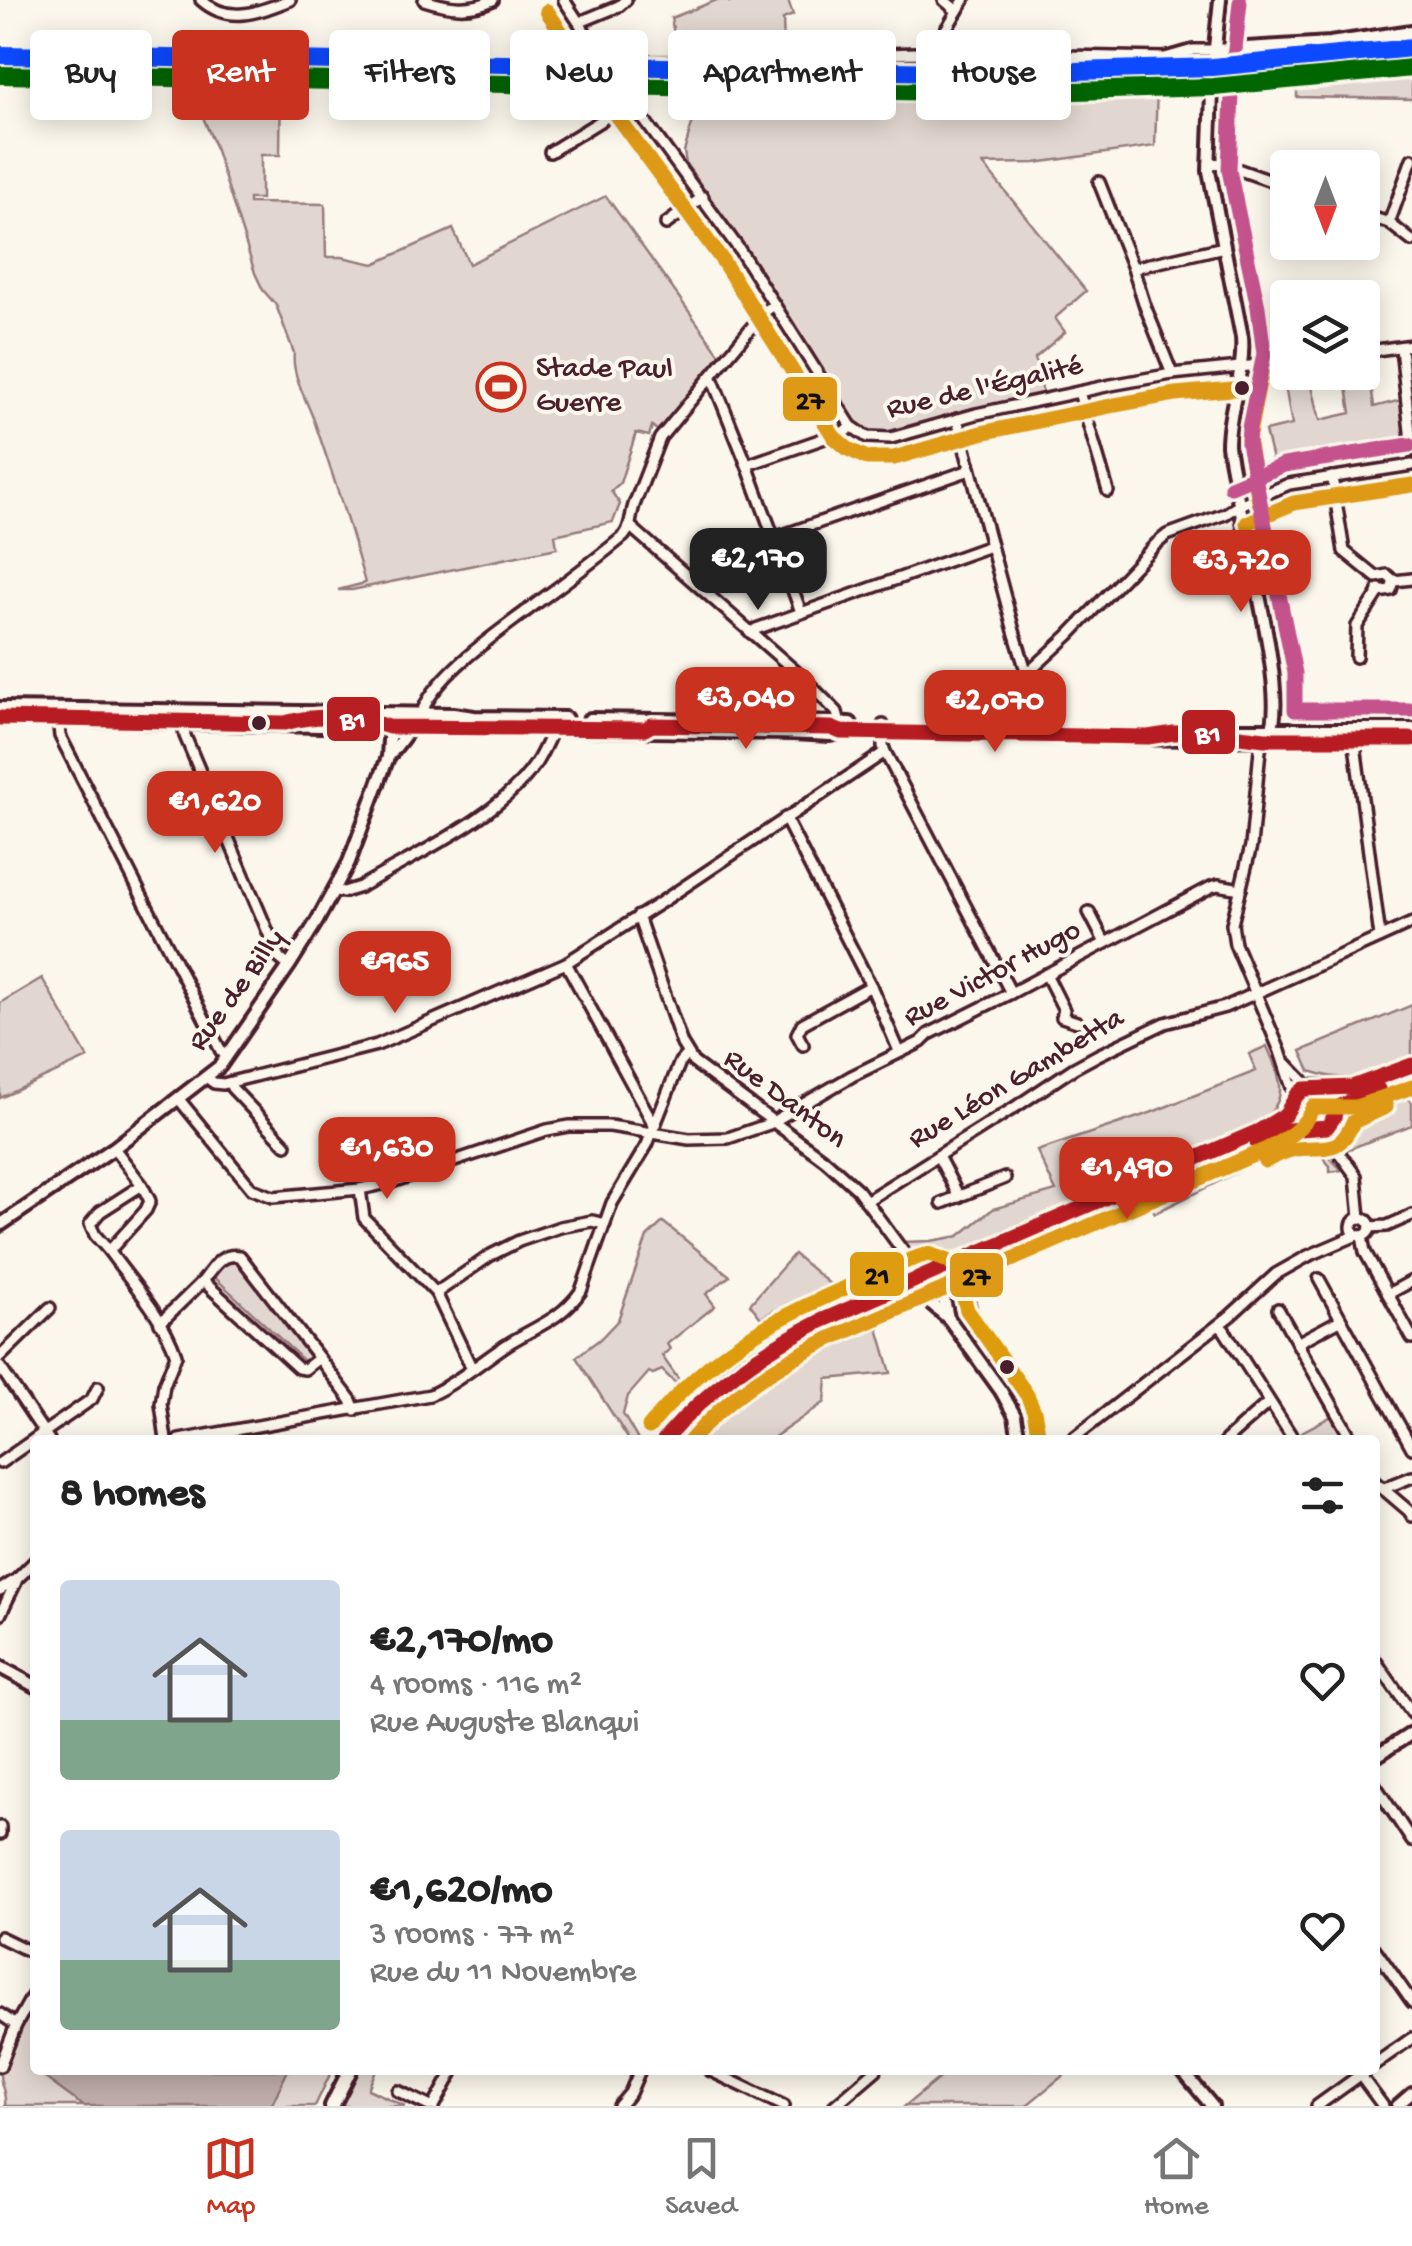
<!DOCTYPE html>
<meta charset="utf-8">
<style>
body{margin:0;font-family:"Gochi Hand",sans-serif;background:#f2f2f2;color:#222;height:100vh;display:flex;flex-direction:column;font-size:38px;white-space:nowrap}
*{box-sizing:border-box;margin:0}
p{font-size:32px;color:#767676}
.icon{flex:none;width:55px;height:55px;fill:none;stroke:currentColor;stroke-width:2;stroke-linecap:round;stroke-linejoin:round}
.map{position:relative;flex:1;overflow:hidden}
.details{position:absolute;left:30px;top:1435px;width:1350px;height:640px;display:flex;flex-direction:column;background:#fff;border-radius:10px;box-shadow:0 5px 25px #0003}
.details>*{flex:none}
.guide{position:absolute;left:30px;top:30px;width:1352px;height:90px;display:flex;gap:20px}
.needle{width:65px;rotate:180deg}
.buttons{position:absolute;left:1270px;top:150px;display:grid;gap:20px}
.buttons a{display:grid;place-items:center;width:110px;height:110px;border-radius:10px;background:#fff;box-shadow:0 5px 25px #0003;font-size:50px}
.price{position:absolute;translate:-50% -85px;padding:0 22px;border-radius:20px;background:#c8321e;color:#fff;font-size:32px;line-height:65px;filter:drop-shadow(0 2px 5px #0008)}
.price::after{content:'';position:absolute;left:50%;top:60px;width:30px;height:22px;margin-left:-15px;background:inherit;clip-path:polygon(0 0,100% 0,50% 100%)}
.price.current{background:#222;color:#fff}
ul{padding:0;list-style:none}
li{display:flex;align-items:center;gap:30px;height:250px;padding:0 30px}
li span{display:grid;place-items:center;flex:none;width:280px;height:200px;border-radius:10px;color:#555}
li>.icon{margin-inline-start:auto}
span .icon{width:120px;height:120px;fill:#fffc;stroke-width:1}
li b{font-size:42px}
h2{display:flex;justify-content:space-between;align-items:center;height:120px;padding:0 30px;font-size:42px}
.pill{padding:0 35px;border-radius:10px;background:#fff;box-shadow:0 5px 25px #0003;font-size:35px;line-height:90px}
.pill.current{background:#c8321e;color:#fff}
.dock{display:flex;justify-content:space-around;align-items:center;height:140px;border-top:2px solid #e0e0e0;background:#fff;font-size:28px;color:#767676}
.dock a{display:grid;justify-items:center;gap:5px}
.dock .current{color:#c8321e}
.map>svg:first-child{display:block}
.green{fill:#e2d7d0;stroke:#967b7e;stroke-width:2.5}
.water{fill:#bfadaa;stroke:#907477;stroke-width:2.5}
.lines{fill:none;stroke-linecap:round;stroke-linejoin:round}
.minor-casing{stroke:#4a1f2b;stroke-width:16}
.tertiary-casing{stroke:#4a1f2b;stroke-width:18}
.secondary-casing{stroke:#4a1f2b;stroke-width:20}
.minor{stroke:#fbf7ec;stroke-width:9}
.tertiary{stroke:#fbf7ec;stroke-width:10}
.secondary{stroke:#fbf7ec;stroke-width:12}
.bus-1-casing{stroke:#fbf7ec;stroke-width:22}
.bus-2-casing{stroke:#fbf7ec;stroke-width:22}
.bus-3-casing{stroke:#fbf7ec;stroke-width:22}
.bus-4-casing{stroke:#fbf7ec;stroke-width:22}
.bus-1{stroke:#b71f22;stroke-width:15}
.bus-2{stroke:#de9917;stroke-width:15}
.bus-3{stroke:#c4538d;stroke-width:15}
.bus-4{stroke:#de9c11;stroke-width:15}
.rail-1-casing{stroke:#fbf7ec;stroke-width:25}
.rail-2-casing{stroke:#fbf7ec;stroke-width:25}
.rail-1{stroke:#0749ff;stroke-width:18}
.rail-2{stroke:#060;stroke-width:18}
.bus-dot{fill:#4a1f2b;stroke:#fbf7ec;stroke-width:4}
.labels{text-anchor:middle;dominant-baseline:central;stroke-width:8;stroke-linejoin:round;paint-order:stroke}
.poi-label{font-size:30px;fill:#4a1f2b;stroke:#fbf7ec;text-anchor:start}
.street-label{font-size:30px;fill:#4a1f2b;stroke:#fbf7ec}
.line-badge{stroke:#fbf7ec;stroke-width:4}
.badge-label{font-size:28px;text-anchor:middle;font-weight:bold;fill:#fff}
.pale-badge-label{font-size:28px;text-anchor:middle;font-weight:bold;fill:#111}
</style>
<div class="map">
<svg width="1412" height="2106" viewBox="0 0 1412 2106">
<rect width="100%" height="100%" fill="#fbf7ec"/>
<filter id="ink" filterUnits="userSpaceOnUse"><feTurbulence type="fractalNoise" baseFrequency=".01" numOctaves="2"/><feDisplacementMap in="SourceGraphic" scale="20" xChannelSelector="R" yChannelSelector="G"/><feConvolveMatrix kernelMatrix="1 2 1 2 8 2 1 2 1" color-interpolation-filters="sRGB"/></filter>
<g filter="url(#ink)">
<g class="green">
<polygon points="717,0 727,0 729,2 734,0 788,0 793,15 783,19 784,48 825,48 827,59 919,56 1204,61 1205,63 988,68 634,64 625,44 652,55 678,55 671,18"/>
<polygon points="1412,36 1412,44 1277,58 1219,62 1224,57 1330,48"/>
<polygon points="1412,64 1412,99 1297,97 1297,86 1219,85 1219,76 1311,72"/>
<path d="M183 68 281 72 280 155H261V199H249V203L325 204 326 257H342L374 264 453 229 469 264 606 196 721 356 658 431 652 426 649 436 636 433 620 483 611 491 620 504 613 522 555 535 557 548 352 590H338L365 583C351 530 334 478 316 426 309 404 291 376 294 353L276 305 263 290 255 273 214 144Z"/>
<polygon points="624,77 989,82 1205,77 1204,84 1157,87 1155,146 1035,163 983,164 1086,291 1055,318 1065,332 1035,358 1043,394 962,411 878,434 865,430 853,420 734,231 686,164 684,152 696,110 675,82 634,82 623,79"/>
<polygon points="1367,356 1374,407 1401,400 1405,454 1275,472 1265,431 1292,425 1282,369 1287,368 1288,372 1309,373 1320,420 1351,413 1345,373 1362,372 1363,357"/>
<polygon points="42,978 88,1058 0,1098 0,1003"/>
<path d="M1412 1005V1057C1368 1068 1359 1088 1310 1071L1301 1051Z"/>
<path d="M1267 1046C1278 1073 1291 1095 1265 1118L940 1263 921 1262 903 1242 931 1241 959 1236 993 1209 1056 1191 1037 1151 1150 1113 1256 1071 1249 1054Z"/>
<path d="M1392 1090 1412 1102V1125L1349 1149C1335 1102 1361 1111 1392 1090Z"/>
<polygon points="1300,1140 1318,1146 1342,1170 1330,1172 1330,1166 1309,1142 1278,1152 1155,1213 1151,1206 1117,1221 1117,1209 1272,1145"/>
<path d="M1096 1217 1105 1226 978 1281 975 1298 984 1335 971 1340C953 1316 938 1301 963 1275Z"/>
<polygon points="663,1222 730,1276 706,1294 715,1306 667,1344 670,1349 662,1356 679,1380 675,1383 662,1370 653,1374 649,1372 628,1396 623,1414 638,1440 629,1440 576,1357 600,1339 618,1320 647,1237"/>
<path d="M891 1249 902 1265V1275L895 1282 788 1331 773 1311 761 1318 750 1304 794 1254 838 1291C859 1282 879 1278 881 1253Z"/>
<polygon points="227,1261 239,1263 310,1357 304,1361 213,1276"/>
<polygon points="904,1305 903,1312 878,1328 891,1373 827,1379 825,1402 770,1440 679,1440 760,1369 890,1306"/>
<polygon points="1334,1415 1348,1440 1299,1440 1296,1435"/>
<path d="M35 1999V2070H332L315 2106H5C7 2094 0 2085 0 2074 2 2058 26 2014 35 1999Z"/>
<polygon points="358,2070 376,2070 368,2089 405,2106 341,2106"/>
<polygon points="949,2070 1070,2070 1028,2104 1029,2106 905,2106"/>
</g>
<polygon class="water" points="41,2070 288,2070 271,2106 83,2106 45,2078"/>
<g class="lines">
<g class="minor-casing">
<g id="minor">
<path d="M201 0C229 25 259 12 290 0"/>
<path d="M424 0C449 8 469 11 493 0"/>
<polyline points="564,0 631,102 739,249 851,426 867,437 891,438 976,414 1111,385 1172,374 1288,362"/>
<polyline points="944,0 957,11"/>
<polyline points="580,22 619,6 626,0"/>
<polyline points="936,54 942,36 964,0"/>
<polyline points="832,56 915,53 1165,58 1193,50 1214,50"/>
<polyline points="476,81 615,80"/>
<polyline points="550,152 631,102"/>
<polyline points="1209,163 1223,164 1288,187"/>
<polyline points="1099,182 1133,268"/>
<polyline points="1362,214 1389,223 1412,241"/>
<polyline points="1389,223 1412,159"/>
<polyline points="666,224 703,197"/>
<polyline points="1401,348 1412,450"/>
<polyline points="1362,352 1412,345"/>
<polyline points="1172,374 1145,306 1133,268 1224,247"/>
<polyline points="712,378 747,465 801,612"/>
<polyline points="1079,392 1108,491"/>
<polyline points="957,419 1014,631 1027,674"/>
<polyline points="747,465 848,430 851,426"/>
<polyline points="1332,477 1344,551 1376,577 1387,575 1394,581"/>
<polyline points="631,527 802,677 837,712 841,729"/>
<polyline points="774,538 970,470"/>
<polyline points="1379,589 1379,592 1391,590 1394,581 1412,579"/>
<polyline points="751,633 756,629 990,546"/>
<polyline points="1356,657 1357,626 1379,592"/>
<path d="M421 715C433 677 493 636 525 612 558 587 592 563 624 536 632 526 630 517 634 505L660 438 764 312 774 305"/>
<polyline points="58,718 60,736 221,1051 227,1056"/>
<polyline points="182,720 185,736 279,958 289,966"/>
<polyline points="883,725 883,746 885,752 1011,993"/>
<polyline points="940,733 947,714 952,709 1005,688 1027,674 1069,635 1156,544 1167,535 1225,514 1239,505 1289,484 1412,465"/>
<polyline points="1354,737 1380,937"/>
<polyline points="1265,739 1260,750 1251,846 1232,924 1235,944 1280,1051 1295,1097"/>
<polyline points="785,818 871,986 899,1051"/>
<path d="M334 891 344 892 360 887C414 855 502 816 536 763 543 752 548 739 554 728"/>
<polyline points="1089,912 1105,943"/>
<polyline points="638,916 682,1044 693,1062 826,1161 858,1190 905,1254 929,1274"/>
<polyline points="566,963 654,1125"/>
<polyline points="1046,974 1064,1010 1062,1017 1077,1022"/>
<polyline points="803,1045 797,1034 802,1024 871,986"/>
<polyline points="1286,1063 1309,1087"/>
<polyline points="206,1077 214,1083 223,1084 377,1045 566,963 660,903 885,752"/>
<polyline points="230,1083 232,1088 286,1145"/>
<polyline points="178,1098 252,1189 273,1197 360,1189 392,1182 547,1130 569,1126 610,1126 689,1139 728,1138 769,1124 852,1076 921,1042 929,1034 1011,993 1211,887 1218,885 1241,889"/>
<polyline points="1332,1122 1340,1148 1340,1154"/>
<polyline points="1314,1131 1340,1154 1356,1176 1360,1218"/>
<polyline points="114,1148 142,1185 150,1201 146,1210 109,1251 95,1235 90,1224 100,1212 142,1185"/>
<polyline points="938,1156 959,1197"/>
<polyline points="360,1189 364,1218 436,1293 472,1369"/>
<polyline points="866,1201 1017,1106 1074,1068 1098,1055 1165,1023 1225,1007 1412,923"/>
<polyline points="942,1203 1005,1178"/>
<circle cx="1361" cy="1227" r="9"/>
<polyline points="1370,1227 1387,1226 1412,1215"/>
<polyline points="1362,1236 1365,1252 1412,1338"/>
<path d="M109 1251C132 1283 163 1316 176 1355L164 1385 161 1404 166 1440"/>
<polyline points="905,1254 914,1281"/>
<polyline points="1319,1279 1412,1448"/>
<polyline points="436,1293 491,1255 519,1241 560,1227 592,1221 605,1224"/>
<polyline points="1388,1294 1412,1281"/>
<polyline points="1278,1309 1352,1440"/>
<path d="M160 1323 203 1281 298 1368 305 1369 319 1358 240 1256C220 1253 214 1267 203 1281"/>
<polyline points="1219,1325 1224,1330 1294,1440"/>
<polyline points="1297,1343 1340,1320"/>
<polyline points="0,1357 50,1308"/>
<polyline points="319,1358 351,1400 355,1410"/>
<polyline points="0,1367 49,1440"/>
<path d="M179 1440 430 1395C459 1382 484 1359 511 1342 539 1325 561 1319 581 1291L612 1203 647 1145 680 1062 687 1054"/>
<polyline points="1071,1440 1230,1316 1276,1274 1308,1256 1357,1235"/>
<polyline points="1226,1440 1269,1402"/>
<polyline points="0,1463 92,1399 98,1387"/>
<polyline points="1375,1482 1409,1511 1412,1516"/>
<polyline points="1382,1489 1412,1477"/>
<polyline points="0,1590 17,1579 35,1561"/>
<polyline points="0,1615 16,1582"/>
<polyline points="1375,1660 1412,1713"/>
<polyline points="1375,1785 1412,1841"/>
<polyline points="0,1827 0,1834"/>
<polyline points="0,1937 35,1954"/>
<polyline points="1375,1949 1412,2002"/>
<polyline points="0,2014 16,2025"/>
<polyline points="1375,2064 1412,2038"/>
<polyline points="0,2066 16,2025 35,1991"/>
<polyline points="709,2070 784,2106"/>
<polyline points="1360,2075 1383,2106"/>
<polyline points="1188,2076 1197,2070"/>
<polyline points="398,2091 429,2106"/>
<polyline points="434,2106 454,2070"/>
<polyline points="619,2106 630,2093 640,2070"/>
<polyline points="834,2106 876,2070"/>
<polyline points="1317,2106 1367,2070"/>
<polyline points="1397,2106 1412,2093"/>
</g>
</g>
<g class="tertiary-casing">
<g id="tertiary">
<path d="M1220 0 1213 67 1209 171 1242 337C1245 374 1228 408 1228 445 1234 500 1291 695 1270 732"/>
<polyline points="1214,50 1330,43 1412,31"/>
<polyline points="389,756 415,722"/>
<polyline points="0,1225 114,1148 220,1066 289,966 317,921 349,862 388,757 390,724"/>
<polyline points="937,1278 941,1285 948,1318"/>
<polyline points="916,1286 925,1298 949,1319 1001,1391 1015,1416 1019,1440"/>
<polyline points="0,1667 35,1686"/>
<polyline points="1375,1757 1412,1733"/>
<polyline points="1182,2070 1212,2106"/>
</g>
</g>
<g class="secondary-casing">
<g id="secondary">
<polyline points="0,709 453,715 474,718 565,719"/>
<path d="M0 718 363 726 794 732 830 734 841 732C1032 735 1222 740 1412 739"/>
<polyline points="590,720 850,724"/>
<polyline points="1205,730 1412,730"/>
<polyline points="1336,1108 1412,1076"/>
<path d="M1189 1171C1224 1157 1258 1140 1294 1130 1307 1126 1319 1136 1331 1123 1341 1111 1335 1098 1325 1089"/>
<path d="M664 1440C711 1383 755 1353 821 1321L1259 1131C1269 1125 1285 1118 1291 1108 1296 1100 1294 1093 1304 1089 1313 1084 1338 1090 1352 1087 1373 1083 1392 1073 1412 1065"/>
<path d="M676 1440C740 1362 830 1327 919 1288 989 1258 1060 1228 1130 1197"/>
<polyline points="332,2106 350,2070"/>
</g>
</g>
<use href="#minor" class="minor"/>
<use href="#tertiary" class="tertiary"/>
<use href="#secondary" class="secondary"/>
<g class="bus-1-casing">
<g id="bus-1">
<path d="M0 718 285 723C318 713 357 716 389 727L645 729 652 725 831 728 841 732 1148 737 1174 733 1206 732 1265 739H1412"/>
<polyline points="1257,1143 1288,1130 1327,1127 1334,1117 1336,1108 1378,1089"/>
<path d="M664 1440C709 1388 760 1352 821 1321L1259 1131 1285 1115 1297 1095 1304 1089 1352 1087 1412 1065"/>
</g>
</g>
<g class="bus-2-casing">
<g id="bus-2">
<polyline points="547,11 615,114 722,260 834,437 848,449 867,458 894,458 981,433 1115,405 1175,394 1244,388"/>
<polyline points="1259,502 1248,439 1261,372"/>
<polyline points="1247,523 1294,503 1412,485"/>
<path d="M1265 1161C1276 1156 1286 1150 1297 1149 1326 1146 1340 1154 1353 1122L1386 1107"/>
<path d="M691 1440C729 1395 777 1365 829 1339L1267 1149C1287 1138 1304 1129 1313 1107H1356L1412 1087"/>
</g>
</g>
<g class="bus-3-casing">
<g id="bus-3">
<polyline points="1240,2 1233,68 1229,170 1258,307 1264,354 1249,428 1248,443 1295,673 1295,710 1412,710"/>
<polyline points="1231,487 1284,465 1409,445"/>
</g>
</g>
<g class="bus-4-casing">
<path id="bus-4" d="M649 1427C713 1350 773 1318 864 1280 885 1271 907 1259 929 1254L948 1261 956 1269 967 1310 1027 1395 1034 1411 1039 1437"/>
</g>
<use href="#bus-1" class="bus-1"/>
<use href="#bus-2" class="bus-2"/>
<use href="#bus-3" class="bus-3"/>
<use href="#bus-4" class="bus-4"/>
<g class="rail-1-casing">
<polyline id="rail-1" points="0,55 1004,73 1213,67 1412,48"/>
</g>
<g class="rail-2-casing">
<polyline id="rail-2" points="0,75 1004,93 1214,87 1412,68"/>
</g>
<use href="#rail-1" class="rail-1"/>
<use href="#rail-2" class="rail-2"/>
</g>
</g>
<defs>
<g id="stadium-ring" transform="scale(2.5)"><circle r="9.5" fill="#fbf7ec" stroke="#c8321e" stroke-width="1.5"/><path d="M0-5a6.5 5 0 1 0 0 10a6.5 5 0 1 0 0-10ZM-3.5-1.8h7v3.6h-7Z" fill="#c8321e"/></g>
</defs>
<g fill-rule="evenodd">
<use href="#stadium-ring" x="501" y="387"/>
</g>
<g class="bus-dot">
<circle cx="1242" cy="388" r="9"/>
<circle cx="259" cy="723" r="9"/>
<circle cx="1007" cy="1367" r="9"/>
</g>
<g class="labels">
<g class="poi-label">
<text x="536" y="370">Stade Paul<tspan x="536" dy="34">Guerre</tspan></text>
</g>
<g class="street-label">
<text transform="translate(985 389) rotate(-13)">Rue de l'Égalité</text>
<text transform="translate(993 975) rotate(-28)">Rue Victor Hugo</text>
<text transform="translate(238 991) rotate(-54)">Rue de Billy</text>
<text transform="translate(1017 1080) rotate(-31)">Rue Léon Gambetta</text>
<text transform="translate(784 1100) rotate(37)">Rue Danton</text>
</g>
</g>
<g class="line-badge">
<rect x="781" y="375" width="58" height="48" rx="10" fill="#de9917"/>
<rect x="325" y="695" width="57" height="48" rx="10" fill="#b71f22"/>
<rect x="1180" y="708" width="57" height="48" rx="10" fill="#b71f22"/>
<rect x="848" y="1250" width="58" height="48" rx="10" fill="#de9c11"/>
<rect x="948" y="1251" width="57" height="48" rx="10" fill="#de9917"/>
</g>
<g class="badge-label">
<text x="353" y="728">B1</text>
<text x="1208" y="742">B1</text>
</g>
<g class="pale-badge-label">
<text x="810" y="409">27</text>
<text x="877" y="1284">21</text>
<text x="976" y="1285">27</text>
</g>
</svg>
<div class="buttons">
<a><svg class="needle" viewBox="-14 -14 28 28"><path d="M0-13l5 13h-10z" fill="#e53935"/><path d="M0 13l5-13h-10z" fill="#767676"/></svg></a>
<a><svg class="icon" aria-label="layers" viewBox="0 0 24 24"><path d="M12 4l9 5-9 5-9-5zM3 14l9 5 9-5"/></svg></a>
</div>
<b class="price current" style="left:758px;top:613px">€2,170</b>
<b class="price" style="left:1241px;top:615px">€3,720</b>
<b class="price" style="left:746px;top:752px">€3,040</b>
<b class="price" style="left:995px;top:755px">€2,070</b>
<b class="price" style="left:215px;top:856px">€1,620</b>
<b class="price" style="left:395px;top:1016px">€965</b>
<b class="price" style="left:387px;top:1202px">€1,630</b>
<b class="price" style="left:1127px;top:1222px">€1,490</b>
<div class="guide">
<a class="pill">Buy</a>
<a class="pill current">Rent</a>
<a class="pill">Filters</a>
<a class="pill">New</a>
<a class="pill">Apartment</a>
<a class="pill">House</a>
</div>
<section class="details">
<h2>8 homes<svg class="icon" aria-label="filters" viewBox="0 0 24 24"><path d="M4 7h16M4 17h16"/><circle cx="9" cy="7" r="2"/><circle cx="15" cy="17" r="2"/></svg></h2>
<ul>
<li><span style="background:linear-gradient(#c9d6e8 70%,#7fa58c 0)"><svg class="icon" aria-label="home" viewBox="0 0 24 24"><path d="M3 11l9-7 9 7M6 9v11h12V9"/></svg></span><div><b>€2,170/mo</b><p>4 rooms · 116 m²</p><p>Rue Auguste Blanqui</p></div><svg class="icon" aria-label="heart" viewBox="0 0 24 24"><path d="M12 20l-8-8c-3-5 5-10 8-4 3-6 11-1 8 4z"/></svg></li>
<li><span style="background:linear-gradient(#c9d6e8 65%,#7fa58c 0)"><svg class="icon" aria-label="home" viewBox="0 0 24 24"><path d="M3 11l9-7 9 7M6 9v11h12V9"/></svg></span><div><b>€1,620/mo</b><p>3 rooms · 77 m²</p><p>Rue du 11 Novembre</p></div><svg class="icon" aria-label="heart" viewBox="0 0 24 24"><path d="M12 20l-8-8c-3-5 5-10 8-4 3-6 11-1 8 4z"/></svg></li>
</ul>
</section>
</div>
<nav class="dock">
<a class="current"><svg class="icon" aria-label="map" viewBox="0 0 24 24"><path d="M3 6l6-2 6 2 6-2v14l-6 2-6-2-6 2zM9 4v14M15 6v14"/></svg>Map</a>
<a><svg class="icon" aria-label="saved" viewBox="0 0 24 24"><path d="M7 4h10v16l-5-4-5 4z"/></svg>Saved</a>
<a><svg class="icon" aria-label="home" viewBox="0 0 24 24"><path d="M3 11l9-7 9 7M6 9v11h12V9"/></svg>Home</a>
</nav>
